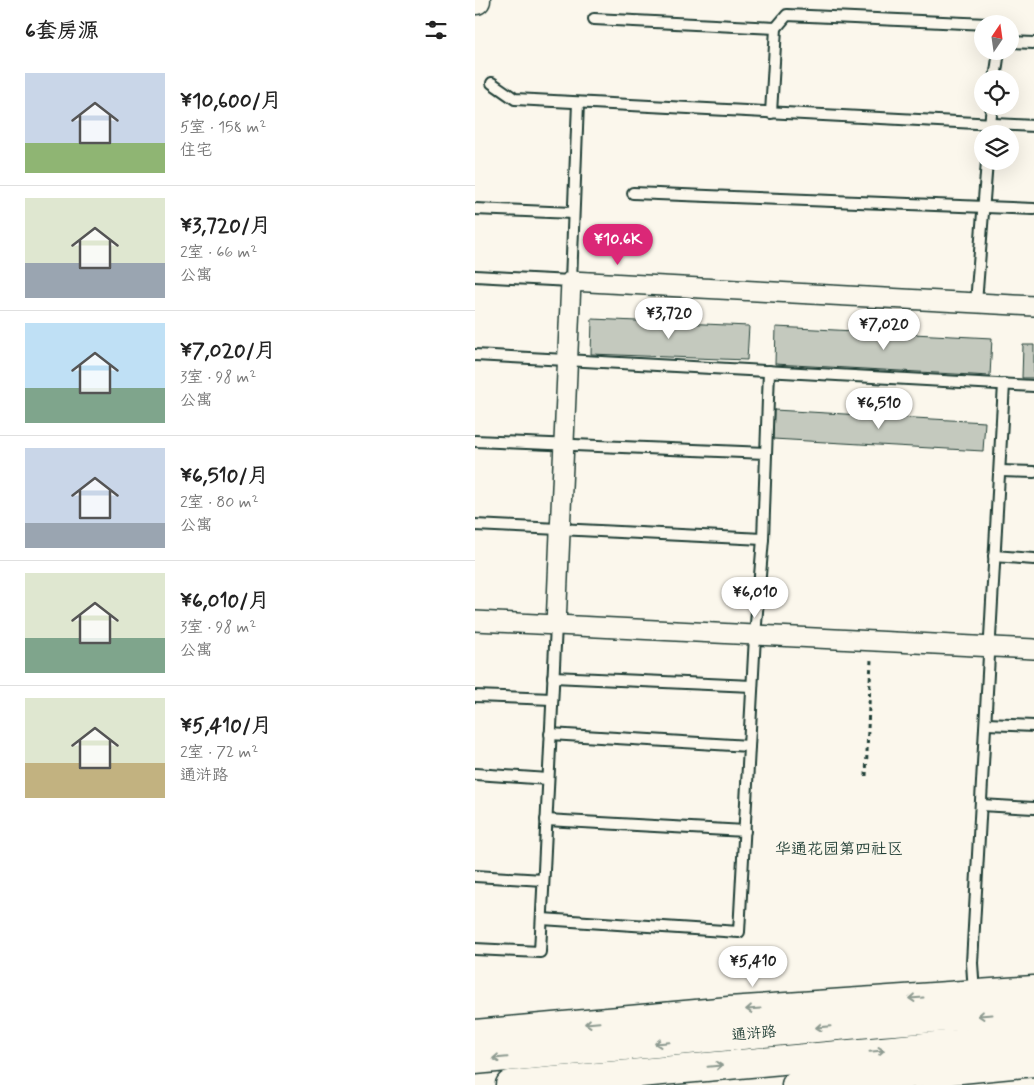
<!DOCTYPE html>
<html lang="zh">
<meta charset="utf-8">
<style>
body{margin:0;font-family:Mynerve,"LXGW WenKai TC",sans-serif;background:#f2f2f2;color:#222;height:100vh;display:flex;flex-direction:column;font-size:19px;white-space:nowrap}
*{box-sizing:border-box;margin:0}
p{font-size:16px;color:#767676}
.icon{flex:none;width:28px;height:28px;fill:none;stroke:currentColor;stroke-width:2;stroke-linecap:round;stroke-linejoin:round}
.map{position:relative;flex:1;overflow:hidden}
.side{display:flex;flex-direction:column;background:#fff;width:475px}
.side>*{flex:none}
.needle{width:32px;rotate:13deg}
.controls{position:absolute;left:499px;top:15px;display:grid;gap:10px}
.controls a{display:grid;place-items:center;width:45px;height:45px;border-radius:50%;background:#fff;box-shadow:0 5px 20px #0002;font-size:25px}
.price{position:absolute;translate:-50% -42px;padding:0 11px;border-radius:18px;background:#fff;color:#222;font-size:16px;line-height:32px;filter:drop-shadow(0 1px 2px #0008)}
.price::after{content:'';position:absolute;left:50%;top:30px;width:15px;height:11px;margin-left:-8px;background:inherit;clip-path:polygon(0 0,100% 0,50% 100%)}
.price.selected{background:#db2777;color:#fff}
ul{padding:0;list-style:none}
li{display:flex;align-items:center;gap:15px;height:125px;padding:0 25px}
li+li{border-top:1px solid #e0e0e0}
li span{display:grid;place-items:center;flex:none;width:140px;height:100px;border-radius:0px;color:#555}
li>.icon{margin-inline-start:auto}
span .icon{width:60px;height:60px;fill:#fffc;stroke-width:1}
li b{font-size:21px}
h2{display:flex;justify-content:space-between;align-items:center;height:60px;padding:0 25px;font-size:21px}
main{display:flex;flex:1;min-height:0}
.map>svg:first-child{display:block}
.building{fill:#c4c9be;stroke:#1f3d34}
.lines{fill:none;stroke-linecap:round;stroke-linejoin:round}
.lane-casing{stroke:#1f3d34;stroke-width:14}
.street-casing{stroke:#1f3d34;stroke-width:22}
.secondary-casing{stroke:#1f3d34;stroke-width:31}
.primary-casing{stroke:#1f3d34;stroke-width:31}
.path{stroke:#1f3d34;stroke-width:3;stroke-dasharray:4 4;stroke-linecap:butt}
.lane{stroke:#fbf7ec;stroke-width:10}
.street{stroke:#fbf7ec;stroke-width:19}
.secondary{stroke:#fbf7ec;stroke-width:28}
.primary{stroke:#fbf7ec;stroke-width:28}
.oneway{stroke:#8d9a90}
.labels{text-anchor:middle;dominant-baseline:central;stroke-width:5;stroke-linejoin:round;paint-order:stroke}
.street-label{font-size:15px;fill:#1f3d34;stroke:#fbf7ec}
.neighbourhood-label{font-size:16px;fill:#1f3d34;stroke:#fbf7ec}
</style>
<main>
<section class="side">
<h2>6套房源<svg class="icon" aria-label="filters" viewBox="0 0 24 24"><path d="M4 7h16M4 17h16"/><circle cx="9" cy="7" r="2"/><circle cx="15" cy="17" r="2"/></svg></h2>
<ul>
<li><span style="background:linear-gradient(#c9d6e8 70%,#8fb573 0)"><svg class="icon" aria-label="home" viewBox="0 0 24 24"><path d="M3 11l9-7 9 7M6 9v11h12V9"/></svg></span><div><b>¥10,600/月</b><p>5室 · 158 m²</p><p>住宅</p></div></li>
<li><span style="background:linear-gradient(#dfe7d0 65%,#9aa5b1 0)"><svg class="icon" aria-label="home" viewBox="0 0 24 24"><path d="M3 11l9-7 9 7M6 9v11h12V9"/></svg></span><div><b>¥3,720/月</b><p>2室 · 66 m²</p><p>公寓</p></div></li>
<li><span style="background:linear-gradient(#bfe0f5 65%,#7fa58c 0)"><svg class="icon" aria-label="home" viewBox="0 0 24 24"><path d="M3 11l9-7 9 7M6 9v11h12V9"/></svg></span><div><b>¥7,020/月</b><p>3室 · 98 m²</p><p>公寓</p></div></li>
<li><span style="background:linear-gradient(#c9d6e8 75%,#9aa5b1 0)"><svg class="icon" aria-label="home" viewBox="0 0 24 24"><path d="M3 11l9-7 9 7M6 9v11h12V9"/></svg></span><div><b>¥6,510/月</b><p>2室 · 80 m²</p><p>公寓</p></div></li>
<li><span style="background:linear-gradient(#dfe7d0 65%,#7fa58c 0)"><svg class="icon" aria-label="home" viewBox="0 0 24 24"><path d="M3 11l9-7 9 7M6 9v11h12V9"/></svg></span><div><b>¥6,010/月</b><p>3室 · 98 m²</p><p>公寓</p></div></li>
<li><span style="background:linear-gradient(#dfe7d0 65%,#c2b280 0)"><svg class="icon" aria-label="home" viewBox="0 0 24 24"><path d="M3 11l9-7 9 7M6 9v11h12V9"/></svg></span><div><b>¥5,410/月</b><p>2室 · 72 m²</p><p>通浒路</p></div></li>
</ul>
</section>
<div class="map">
<svg width="559" height="1085" viewBox="0 0 559 1085">
<rect width="100%" height="100%" fill="#fbf7ec"/>
<filter id="ink" filterUnits="userSpaceOnUse"><feTurbulence type="fractalNoise" baseFrequency=".02" numOctaves="2"/><feDisplacementMap in="SourceGraphic" scale="10" xChannelSelector="R" yChannelSelector="G"/><feConvolveMatrix kernelMatrix="1 2 1 2 8 2 1 2 1" color-interpolation-filters="sRGB"/></filter>
<g filter="url(#ink)">
<g class="building">
<polygon points="117,319 274,326 272,360 116,354"/>
<polygon points="301,327 517,338 515,376 300,364"/>
<polygon points="548,345 559,345 559,378 547,378"/>
<polygon points="299,410 510,422 508,451 298,439"/>
</g>
<g class="lines">
<g class="lane-casing">
<g id="lane">
<polyline points="119,19 301,28"/>
<polyline points="535,42 559,43"/>
<polyline points="520,79 524,51"/>
<polyline points="17,83 40,99 559,126"/>
<polyline points="296,113 301,28 312,15 512,24"/>
<polyline points="514,134 517,106"/>
<polyline points="158,193 559,209"/>
<polyline points="0,209 98,213"/>
<polyline points="0,276 96,281 103,103"/>
<polyline points="501,303 512,161"/>
<polyline points="0,355 559,386"/>
<polyline points="0,441 291,453"/>
<polyline points="525,471 559,472"/>
<polyline points="0,525 288,539"/>
<polyline points="519,556 559,559"/>
<polyline points="78,677 277,686"/>
<polyline points="0,696 77,699"/>
<polyline points="511,724 559,726"/>
<polyline points="75,734 274,746"/>
<polyline points="0,774 73,779"/>
<polyline points="506,805 559,808"/>
<polyline points="71,820 270,831"/>
<polyline points="0,876 68,880"/>
<polyline points="67,919 264,932 280,636 288,539 294,371"/>
<polyline points="0,949 65,952 81,625"/>
<polyline points="499,993 497,963 529,384"/>
</g>
</g>
<g class="street-casing">
<g id="street">
<polyline points="0,621 559,649"/>
<polyline points="81,625 96,281 559,306"/>
</g>
</g>
<g class="secondary-casing">
<g id="secondary">
<polyline points="0,0 1,0"/>
<polyline points="0,1034 254,1011 559,990"/>
<polyline points="321,1085 559,1062"/>
</g>
</g>
<g class="primary-casing">
<g id="primary">
<polyline points="0,1060 405,1022 559,1011"/>
<polyline points="35,1085 559,1037"/>
</g>
</g>
<polyline class="path" points="391,776 396,659"/>
<use href="#lane" class="lane"/>
<use href="#street" class="street"/>
<use href="#secondary" class="secondary"/>
<use href="#primary" class="primary"/>
</g>
<defs><path id="oneway-shaft" d="M-6 0H5M1.5-3L5.5 0L1.5 3" fill="none" stroke-width="1.6" stroke-linecap="round" stroke-linejoin="round" transform="scale(1.25)"/></defs>
<g class="oneway">
<use href="#oneway-shaft" transform="translate(441 998) rotate(176)"/>
<use href="#oneway-shaft" transform="translate(278 1009) rotate(176)"/>
<use href="#oneway-shaft" transform="translate(510 1015) rotate(176)"/>
<use href="#oneway-shaft" transform="translate(117 1023) rotate(175)"/>
<use href="#oneway-shaft" transform="translate(348 1027) rotate(175)"/>
<use href="#oneway-shaft" transform="translate(187 1043) rotate(175)"/>
<use href="#oneway-shaft" transform="translate(402 1051) rotate(-5)"/>
<use href="#oneway-shaft" transform="translate(25 1058) rotate(175)"/>
<use href="#oneway-shaft" transform="translate(240 1066) rotate(-5)"/>
</g>
</g>
<g class="labels">
<g class="street-label">
<text transform="translate(279 1034) rotate(-5)">通浒路</text>
</g>
<g class="neighbourhood-label">
<text x="364" y="849">华通花园第四社区</text>
</g>
</g>
</svg>
<div class="controls">
<a><svg class="needle" viewBox="-14 -14 28 28"><path d="M0-13l5 13h-10z" fill="#e53935"/><path d="M0 13l5-13h-10z" fill="#767676"/></svg></a>
<a><svg class="icon" aria-label="locate" viewBox="0 0 24 24"><circle cx="12" cy="12" r="6"/><path d="M12 2v4M12 18v4M2 12h4M18 12h4"/></svg></a>
<a><svg class="icon" aria-label="layers" viewBox="0 0 24 24"><path d="M12 4l9 5-9 5-9-5zM3 14l9 5 9-5"/></svg></a>
</div>
<b class="price selected" style="left:143px;top:266px">¥10.6K</b>
<b class="price" style="left:194px;top:340px">¥3,720</b>
<b class="price" style="left:409px;top:351px">¥7,020</b>
<b class="price" style="left:404px;top:430px">¥6,510</b>
<b class="price" style="left:280px;top:619px">¥6,010</b>
<b class="price" style="left:278px;top:988px">¥5,410</b>
</div>
</main>
